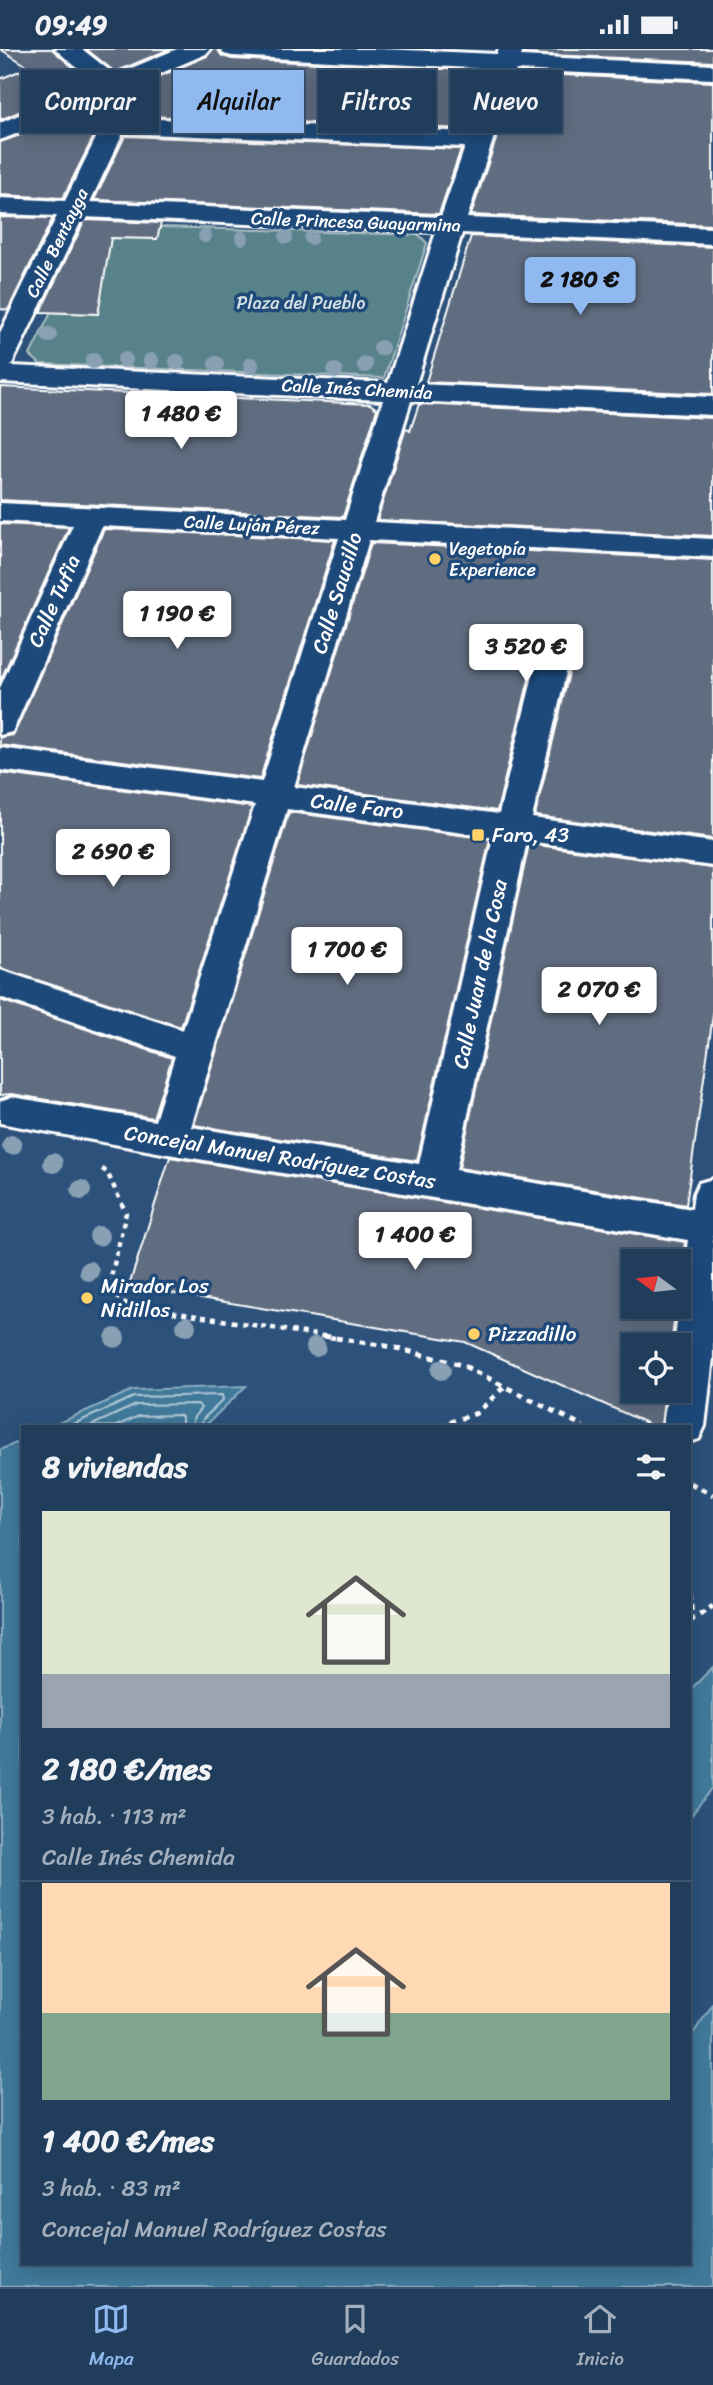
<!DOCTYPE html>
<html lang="es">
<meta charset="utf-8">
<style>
body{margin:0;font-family:Sriracha,sans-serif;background:#2d4865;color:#f1f3f6;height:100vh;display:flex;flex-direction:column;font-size:26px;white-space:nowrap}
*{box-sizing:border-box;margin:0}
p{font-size:23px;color:#a2aebb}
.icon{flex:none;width:38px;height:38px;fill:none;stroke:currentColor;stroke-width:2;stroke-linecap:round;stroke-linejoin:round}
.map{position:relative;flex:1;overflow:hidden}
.panel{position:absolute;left:21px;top:1376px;width:670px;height:840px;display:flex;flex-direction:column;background:#213d5c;border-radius:0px;box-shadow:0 4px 18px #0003,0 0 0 2px #3e5672}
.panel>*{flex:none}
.top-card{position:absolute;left:21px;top:21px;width:672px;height:63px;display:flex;gap:14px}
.needle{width:46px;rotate:285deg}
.tools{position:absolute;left:621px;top:1200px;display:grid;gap:14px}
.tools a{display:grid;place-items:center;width:70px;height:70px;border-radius:0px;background:#213d5c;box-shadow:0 4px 18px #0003,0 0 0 2px #3e5672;font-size:35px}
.price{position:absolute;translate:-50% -60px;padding:0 16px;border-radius:7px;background:#fff;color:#222;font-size:23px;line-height:46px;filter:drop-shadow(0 2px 4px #0008)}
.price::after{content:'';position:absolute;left:50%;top:42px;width:21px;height:16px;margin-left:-10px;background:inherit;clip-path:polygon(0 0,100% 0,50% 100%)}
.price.active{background:#90b9f0;color:#111}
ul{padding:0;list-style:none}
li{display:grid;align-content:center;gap:14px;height:371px;padding:0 21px}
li+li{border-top:2px solid #3e5672}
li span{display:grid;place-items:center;height:217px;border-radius:0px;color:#555}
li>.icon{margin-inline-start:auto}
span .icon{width:126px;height:126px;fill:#fffc;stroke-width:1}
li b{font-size:30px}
h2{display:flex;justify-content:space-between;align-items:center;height:84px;padding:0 21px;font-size:30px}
.pill{padding:0 24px;border-radius:0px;background:#213d5c;box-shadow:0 4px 18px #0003,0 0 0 2px #3e5672;font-size:24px;line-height:63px}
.pill.active{background:#90b9f0;color:#111}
.status{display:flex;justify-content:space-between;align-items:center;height:49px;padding:0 35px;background:#213d5c;direction:ltr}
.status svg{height:19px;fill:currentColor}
.tabs{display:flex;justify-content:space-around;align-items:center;height:98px;border-top:2px solid #3e5672;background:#213d5c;font-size:19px;color:#a2aebb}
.tabs a{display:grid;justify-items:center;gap:4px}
.tabs .active{color:#90b9f0}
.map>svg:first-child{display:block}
.green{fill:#588289;stroke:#acc0c4;stroke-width:2}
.water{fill:#40799a;stroke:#8cafc2;stroke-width:2}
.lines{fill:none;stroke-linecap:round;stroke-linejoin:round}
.shore{stroke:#b3c9d7;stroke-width:2}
.building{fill:#616d80;stroke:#fff;stroke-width:2}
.minor-casing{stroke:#fff;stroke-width:6}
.path-far1{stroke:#fff;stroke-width:4.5;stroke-dasharray:5 5;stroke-linecap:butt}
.path{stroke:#fff;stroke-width:5;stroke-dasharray:6 6;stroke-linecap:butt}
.minor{fill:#1f4a7a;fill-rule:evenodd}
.tree{fill:#89a0b4}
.poi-dot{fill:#ffd166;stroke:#1f4a7a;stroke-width:2.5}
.labels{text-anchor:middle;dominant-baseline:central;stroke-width:7;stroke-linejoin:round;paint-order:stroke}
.far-street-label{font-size:18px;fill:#fff;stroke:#1f4a7a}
.far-park-label{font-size:18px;fill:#d5e0e2;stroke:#1f4a7a}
.far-poi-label{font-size:18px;fill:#fff;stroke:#1f4a7a;text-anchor:start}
.street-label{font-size:21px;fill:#fff;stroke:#1f4a7a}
.poi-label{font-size:21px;fill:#fff;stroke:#1f4a7a;text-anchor:start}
</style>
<div class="status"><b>09:49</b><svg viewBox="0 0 49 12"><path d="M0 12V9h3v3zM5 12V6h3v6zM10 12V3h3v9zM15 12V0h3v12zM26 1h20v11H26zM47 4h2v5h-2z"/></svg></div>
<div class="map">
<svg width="713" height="2238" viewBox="0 0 713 2238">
<rect width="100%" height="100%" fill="#2c517b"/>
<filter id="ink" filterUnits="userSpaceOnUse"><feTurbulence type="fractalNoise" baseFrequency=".0143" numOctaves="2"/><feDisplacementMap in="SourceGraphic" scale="14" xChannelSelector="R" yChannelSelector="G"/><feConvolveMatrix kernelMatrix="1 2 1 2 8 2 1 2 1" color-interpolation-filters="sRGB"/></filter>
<g filter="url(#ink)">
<polygon class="green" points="101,176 419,186 427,194 384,329 40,315 30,306 92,180"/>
<g class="water">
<polygon points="246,1337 205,1377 52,1377 133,1341"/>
<polygon points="23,1391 23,2214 690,2214 690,1989 713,1955 713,2238 0,2238 0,1401"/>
<polygon points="713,1618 713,1738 690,1768 690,1641"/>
</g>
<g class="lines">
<g class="shore">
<polyline points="69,1377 134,1348 222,1346 223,1351 203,1370 201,1377"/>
<polyline points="90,1377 136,1356 198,1355 201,1359 194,1368 192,1377"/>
<polyline points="116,1377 139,1367 179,1366 182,1368 182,1377"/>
</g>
</g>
<g class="building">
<polygon points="0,0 52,0 90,33 0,71 0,30 29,18"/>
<polygon points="86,0 170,0 115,23"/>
<polygon points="213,0 217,0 222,7 232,10 488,22 468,80 74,64 207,7"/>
<polygon points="525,0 713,0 713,13 524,5"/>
<polygon points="518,24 713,33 713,176 471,166"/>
<polygon points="29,83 95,85 63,149 0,146 0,93"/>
<polygon points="125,87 461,100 439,165 94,151"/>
<polygon points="0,168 53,169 8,261 0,260"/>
<polygon points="85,171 161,174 157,190 111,189 98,265 40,263"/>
<polygon points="471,187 713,198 713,345 426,333"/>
<polygon points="0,338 370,355 377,360 343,468 0,451"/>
<polygon points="419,355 713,369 713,487 377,471 406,379 410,382"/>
<polygon points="0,475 69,478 0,633"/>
<polygon points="104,480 335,491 260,730 0,696 0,688 13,686 18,676"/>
<polygon points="371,494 713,511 713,790 535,767 576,595 570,585 558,581 545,584 538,593 497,762 297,736"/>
<polygon points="0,724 252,758 181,978 0,919"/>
<polygon points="289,763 490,790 417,1112 194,1076"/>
<polygon points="529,795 713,819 713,966 686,1156 459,1119"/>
<polygon points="0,951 172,1009 153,1069 12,1045 0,1046"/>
<polygon points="170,1108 685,1193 679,1239 679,1213 634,1213 634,1258 676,1258 671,1297 634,1297 634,1342 665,1342 661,1377 653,1377 465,1293 129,1237"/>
</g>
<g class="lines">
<g class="minor-casing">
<path id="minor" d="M55 0H82L115 26 177 0H210L206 5 62 66 470 83 492 20 232 7 224 5 220 0H383L497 5 499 0H523L521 7 713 16V30L516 21 467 169 713 179V195L462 184 416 335 713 348V366L411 352 374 473 713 490V508L369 491 294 738 499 765 541 594 546 587 557 584 568 587 573 594 532 769 713 793V817L527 792 456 1121 692 1160 694 1145 699 1134 713 1130V1309L705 1377 699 1390 690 1393V1377H663L668 1342H679V1297H674L688 1191 168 1105 0 1074V1052L12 1048 155 1072 175 1007 0 948V921L183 981 255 756 0 721V699L262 733 339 489 102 477 16 675 12 683 0 686V639L73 476 0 472V454L345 471 383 351 0 333V284L57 167 0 165V149L65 152 99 83 29 80 0 91V74L95 34ZM123 84 465 98 441 168 90 153ZM83 168 436 183 388 334 11 317ZM287 760 493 788 419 1115 191 1078Z"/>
</g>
<polyline class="path-far1" points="102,1120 107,1123 126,1164 108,1241 128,1256 335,1289"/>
<g class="path">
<polyline points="324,1287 392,1298 462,1316 583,1377"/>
<polyline points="438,1377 477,1364 506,1336"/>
<polyline points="690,1434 713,1446"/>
<polyline points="690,1544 692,1571 713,1557"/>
</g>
<use href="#minor" class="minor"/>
</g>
<g class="tree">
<circle cx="205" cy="187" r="7"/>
<circle cx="286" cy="188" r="7"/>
<circle cx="242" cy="189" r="7"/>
<circle cx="311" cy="189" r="7"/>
<circle cx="49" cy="286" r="8"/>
<circle cx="381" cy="299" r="8"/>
<circle cx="125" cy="311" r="8"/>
<circle cx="93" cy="312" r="8"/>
<circle cx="151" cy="312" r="8"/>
<circle cx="177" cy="313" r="8"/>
<circle cx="216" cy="315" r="8"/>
<circle cx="251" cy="316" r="8"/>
<circle cx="365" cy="316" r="8"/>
<circle cx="335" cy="322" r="8"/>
<circle cx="12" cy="1096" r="10"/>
<circle cx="53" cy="1114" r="10"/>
<circle cx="81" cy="1141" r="10"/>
<circle cx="99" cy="1187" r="10"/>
<circle cx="89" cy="1222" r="10"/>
<circle cx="186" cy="1277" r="10"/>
<circle cx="115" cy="1289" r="10"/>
<circle cx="316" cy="1298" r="10"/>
<circle cx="441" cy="1321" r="10"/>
</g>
</g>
<g class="poi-dot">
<circle cx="435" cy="510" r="7"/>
<rect x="471" y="779" width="14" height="14" rx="3.5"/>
<circle cx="87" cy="1249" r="7"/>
<circle cx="474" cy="1285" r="7"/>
</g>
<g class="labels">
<g class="far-street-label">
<text transform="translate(356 173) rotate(2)">Calle Princesa Guayarmina</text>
<text transform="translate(57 194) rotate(-64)">Calle Bentayga</text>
<text transform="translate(357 340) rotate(3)">Calle Inés Chemida</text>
<text transform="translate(252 476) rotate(3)">Calle Luján Pérez</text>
</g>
<g class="far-park-label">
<text x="301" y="254">Plaza del Pueblo</text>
</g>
<g class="far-poi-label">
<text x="449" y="500">Vegetopía<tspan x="449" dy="21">Experience</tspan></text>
</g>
<g class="street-label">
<text transform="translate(337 544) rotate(-73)">Calle Saucillo</text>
<text transform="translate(54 552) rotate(-66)">Calle Tufia</text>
<text transform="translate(357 757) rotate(7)">Calle Faro</text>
<text transform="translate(480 925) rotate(-78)">Calle Juan de la Cosa</text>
<text transform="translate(280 1108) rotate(9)">Concejal Manuel Rodríguez Costas</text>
</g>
<g class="poi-label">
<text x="492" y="786">Faro, 43</text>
<text x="101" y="1237">Mirador Los<tspan x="101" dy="24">Nidillos</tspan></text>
<text x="488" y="1285">Pizzadillo</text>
</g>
</g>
</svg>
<div class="tools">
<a><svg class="needle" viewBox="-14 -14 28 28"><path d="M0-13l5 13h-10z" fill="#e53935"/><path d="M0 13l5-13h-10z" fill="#a2aebb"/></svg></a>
<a><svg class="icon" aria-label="locate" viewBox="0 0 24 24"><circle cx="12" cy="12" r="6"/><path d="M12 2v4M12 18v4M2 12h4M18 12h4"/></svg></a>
</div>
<b class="price active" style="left:580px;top:268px">2 180 €</b>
<b class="price" style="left:181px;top:402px">1 480 €</b>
<b class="price" style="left:177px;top:602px">1 190 €</b>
<b class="price" style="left:526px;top:635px">3 520 €</b>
<b class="price" style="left:113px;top:840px">2 690 €</b>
<b class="price" style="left:347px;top:938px">1 700 €</b>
<b class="price" style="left:599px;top:978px">2 070 €</b>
<b class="price" style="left:415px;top:1223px">1 400 €</b>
<div class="top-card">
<a class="pill">Comprar</a>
<a class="pill active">Alquilar</a>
<a class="pill">Filtros</a>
<a class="pill">Nuevo</a>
</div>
<section class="panel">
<h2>8 viviendas<svg class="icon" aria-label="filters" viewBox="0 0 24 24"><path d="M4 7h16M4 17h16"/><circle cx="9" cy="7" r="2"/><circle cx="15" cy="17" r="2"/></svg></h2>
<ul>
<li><span style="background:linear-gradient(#dfe7d0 75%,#9aa5b1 0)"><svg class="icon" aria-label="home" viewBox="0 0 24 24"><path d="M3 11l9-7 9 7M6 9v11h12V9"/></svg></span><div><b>2 180 €/mes</b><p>3 hab. · 113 m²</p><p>Calle Inés Chemida</p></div></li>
<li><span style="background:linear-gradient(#ffd9b3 60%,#7fa58c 0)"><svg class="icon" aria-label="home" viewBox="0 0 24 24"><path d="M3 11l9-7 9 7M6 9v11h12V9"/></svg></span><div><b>1 400 €/mes</b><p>3 hab. · 83 m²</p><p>Concejal Manuel Rodríguez Costas</p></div></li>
</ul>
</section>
</div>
<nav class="tabs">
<a class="active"><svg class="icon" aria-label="map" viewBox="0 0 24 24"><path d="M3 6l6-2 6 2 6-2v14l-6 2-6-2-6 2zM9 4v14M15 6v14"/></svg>Mapa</a>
<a><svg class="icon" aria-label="saved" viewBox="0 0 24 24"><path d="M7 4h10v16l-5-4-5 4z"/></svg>Guardados</a>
<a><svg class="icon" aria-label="home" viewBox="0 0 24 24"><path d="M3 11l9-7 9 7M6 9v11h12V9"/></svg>Inicio</a>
</nav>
